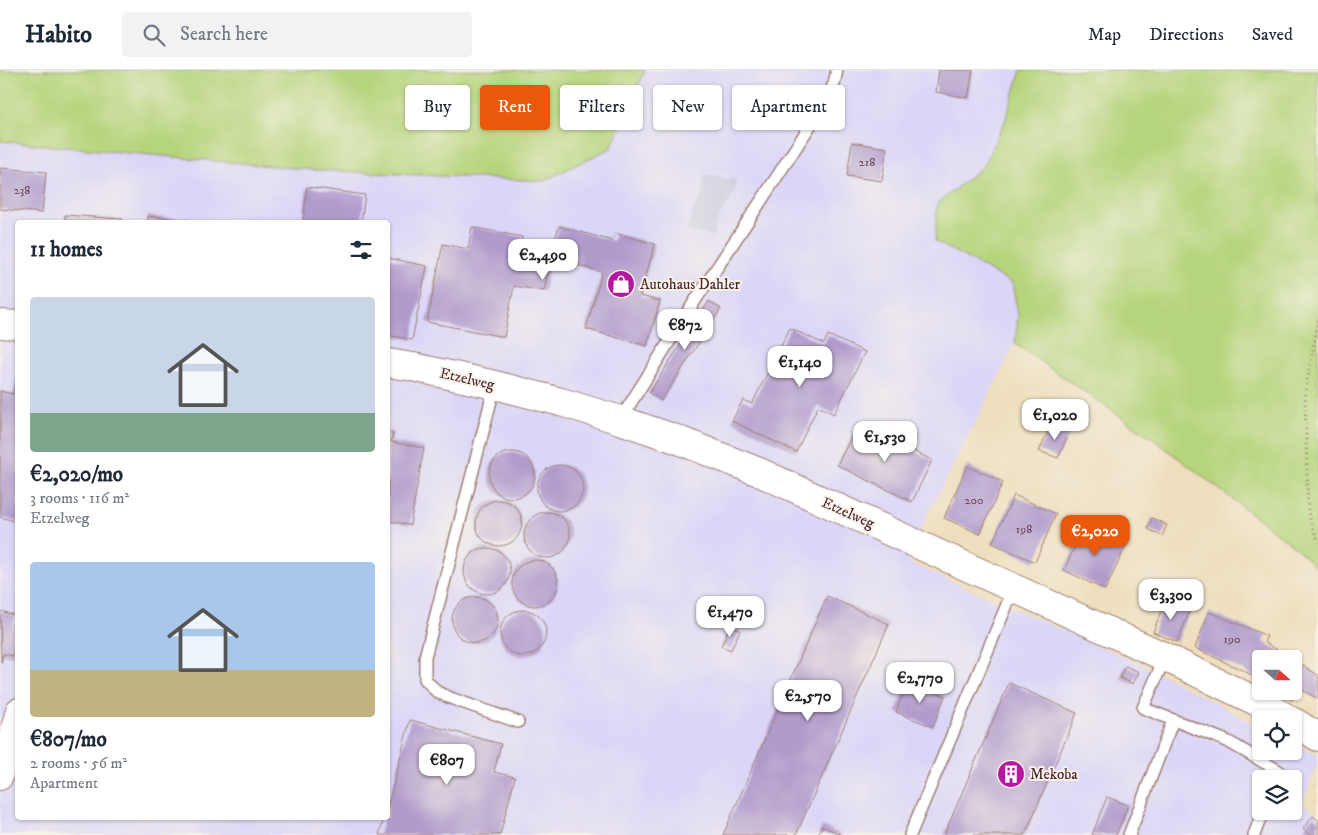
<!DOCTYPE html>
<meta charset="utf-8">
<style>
body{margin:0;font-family:"IM FELL DW Pica",serif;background:#f2f2f3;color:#1f2937;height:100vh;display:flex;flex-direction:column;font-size:19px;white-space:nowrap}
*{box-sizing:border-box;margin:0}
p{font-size:16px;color:#747a83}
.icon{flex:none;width:28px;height:28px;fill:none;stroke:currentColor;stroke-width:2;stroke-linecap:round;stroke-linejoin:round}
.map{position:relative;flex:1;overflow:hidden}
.drawer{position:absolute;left:15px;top:150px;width:375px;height:600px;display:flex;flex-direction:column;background:#fff;border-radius:5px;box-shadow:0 1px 4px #0004}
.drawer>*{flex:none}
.guide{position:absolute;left:405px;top:15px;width:475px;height:45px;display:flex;gap:10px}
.needle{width:32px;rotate:111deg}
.buttons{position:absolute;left:1252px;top:580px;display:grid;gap:10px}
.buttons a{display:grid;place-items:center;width:50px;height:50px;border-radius:5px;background:#fff;box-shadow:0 1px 4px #0004;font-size:25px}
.price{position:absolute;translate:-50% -42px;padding:0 11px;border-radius:10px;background:#fff;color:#222;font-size:16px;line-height:32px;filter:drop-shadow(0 1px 2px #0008)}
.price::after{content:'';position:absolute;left:50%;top:30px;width:15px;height:11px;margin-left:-8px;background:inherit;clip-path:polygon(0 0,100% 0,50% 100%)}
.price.active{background:#ea580c;color:#fff}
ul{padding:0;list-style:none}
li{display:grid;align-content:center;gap:10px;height:265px;padding:0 15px}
li span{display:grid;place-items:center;height:155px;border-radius:5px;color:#555}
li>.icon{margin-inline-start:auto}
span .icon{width:90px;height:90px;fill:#fffc;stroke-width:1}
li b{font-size:21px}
h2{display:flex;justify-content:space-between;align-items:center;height:60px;padding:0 15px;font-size:21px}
.chip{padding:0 18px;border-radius:5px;background:#fff;box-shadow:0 1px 4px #0004;font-size:18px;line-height:45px}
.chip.active{background:#ea580c;color:#fff}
header{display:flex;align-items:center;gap:30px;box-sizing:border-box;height:70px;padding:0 25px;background:#fff;border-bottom:1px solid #e0e1e3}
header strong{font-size:24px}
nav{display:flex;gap:28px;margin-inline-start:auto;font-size:18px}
.search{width:350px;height:45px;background:#f2f2f3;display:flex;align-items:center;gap:12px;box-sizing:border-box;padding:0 18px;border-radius:5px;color:#747a83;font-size:19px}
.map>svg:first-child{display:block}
.built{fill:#dbd6f7;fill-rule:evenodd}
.industrial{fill:#c1c2dd}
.green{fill:#b6d47b;stroke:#807a53}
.building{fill:#b09bcc}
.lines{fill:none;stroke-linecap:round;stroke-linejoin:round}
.service-casing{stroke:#9c7e74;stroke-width:14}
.minor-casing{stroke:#9c7e74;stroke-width:26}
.tertiary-casing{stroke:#9c7e74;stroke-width:30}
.path{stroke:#9c7e74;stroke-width:3;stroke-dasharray:1 4;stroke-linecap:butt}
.service{stroke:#fff;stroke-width:11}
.minor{stroke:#fff;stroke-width:24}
.tertiary{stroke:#fff;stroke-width:28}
.labels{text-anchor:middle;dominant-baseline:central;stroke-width:4;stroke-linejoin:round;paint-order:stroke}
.number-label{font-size:12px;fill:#643e53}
.poi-label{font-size:15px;fill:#4a1f2b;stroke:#f7f3e8;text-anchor:start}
.street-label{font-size:15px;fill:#4a1f2b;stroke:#f7f3e8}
</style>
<header>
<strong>Habito</strong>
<div class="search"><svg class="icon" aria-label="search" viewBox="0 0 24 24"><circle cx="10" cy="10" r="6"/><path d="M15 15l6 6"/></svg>Search here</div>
<nav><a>Map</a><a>Directions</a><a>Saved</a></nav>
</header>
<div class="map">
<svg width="1318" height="765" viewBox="0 0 1318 765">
<rect width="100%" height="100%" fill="#f7f3e8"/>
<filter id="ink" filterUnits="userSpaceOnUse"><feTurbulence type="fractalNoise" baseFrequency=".02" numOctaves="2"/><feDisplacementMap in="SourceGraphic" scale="10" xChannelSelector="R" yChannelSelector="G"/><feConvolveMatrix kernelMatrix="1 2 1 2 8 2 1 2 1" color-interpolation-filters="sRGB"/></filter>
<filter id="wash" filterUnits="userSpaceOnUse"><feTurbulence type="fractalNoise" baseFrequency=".0096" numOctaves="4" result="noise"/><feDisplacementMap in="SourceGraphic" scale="20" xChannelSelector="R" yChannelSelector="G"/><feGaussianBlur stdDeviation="1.12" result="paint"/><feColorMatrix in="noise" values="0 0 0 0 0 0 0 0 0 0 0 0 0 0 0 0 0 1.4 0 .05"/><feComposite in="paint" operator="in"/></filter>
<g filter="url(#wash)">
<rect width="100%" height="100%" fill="#eedebd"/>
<path class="built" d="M645 0H1021L1005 51 984 95 937 134 935 171 1012 213 1018 244 1015 274 922 456 907 492 1145 596 1261 657V681H1294V674L1318 686V690L1303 733 1318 745V765H0V71L315 100 543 111 611 78ZM18 152H388V748H18ZM1261 709H1294V741H1261Z"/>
<polygon class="industrial" points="704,105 736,110 735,123 718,148 713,166 687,161 694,138 703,122"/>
<g class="green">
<polygon points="0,0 645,0 611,78 543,111 315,100 0,71"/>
<polygon points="1021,0 1318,0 1318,499 1294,476 1152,368 1015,274 1018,244 1012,213 935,171 937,134 984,95 1005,51"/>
</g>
<g id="blocks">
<g class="building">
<polygon points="939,0 973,0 968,28 936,22"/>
<polygon points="852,72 887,78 882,111 847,106"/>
<polygon points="0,98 46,102 42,143 0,139"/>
<polygon points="307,117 365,125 361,152 303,152"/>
<polygon points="65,145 122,149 122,152 65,152"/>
<polygon points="148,146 191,150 191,152 147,152"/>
<polygon points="559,156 613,171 615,163 655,174 640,226 660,231 647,276 586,259 602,202 551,188 544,221 514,216 504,267 427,252 443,174 468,179 472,157 522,167 521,175 552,181"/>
<polygon points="388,188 427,196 412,270 388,265"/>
<polygon points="709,231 721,239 661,331 649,323"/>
<polygon points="790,258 824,274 828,265 865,282 834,344 818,336 796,382 732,351 743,330 752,334"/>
<polygon points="17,308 18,308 18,452 0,447 0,321 13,324"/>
<polygon points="1052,353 1070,361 1058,388 1039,381"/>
<polygon points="858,354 932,390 912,432 837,395"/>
<polygon points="388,362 393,363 391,372 424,378 410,455 388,451"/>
<circle cx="512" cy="405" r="23"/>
<circle cx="560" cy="418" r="23"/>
<polygon points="967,396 1003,412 980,464 944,448"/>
<polygon points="1014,425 1056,444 1035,492 992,473"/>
<circle cx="499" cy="453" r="23"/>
<circle cx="547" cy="465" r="23"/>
<polygon points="1152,448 1167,455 1162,466 1148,459"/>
<polygon points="1085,455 1127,474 1105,520 1064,500"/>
<circle cx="487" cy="501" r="23"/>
<circle cx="535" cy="513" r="23"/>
<polygon points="827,526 889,554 796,765 723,765"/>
<circle cx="475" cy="550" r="23"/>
<polygon points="1165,531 1190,541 1177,572 1153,562"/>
<circle cx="523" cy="563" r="23"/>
<polygon points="0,541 15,545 12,558 18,560 18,567 13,586 3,584 1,593"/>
<polygon points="1209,542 1267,566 1264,572 1292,589 1261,589 1261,611 1246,602 1195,578"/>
<polygon points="730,556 740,560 731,580 721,576"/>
<polygon points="1294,590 1318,605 1318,629 1298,618 1292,630 1278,621 1294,621"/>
<polygon points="1125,596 1139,602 1133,614 1120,608"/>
<polygon points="908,611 945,626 933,657 896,642"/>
<polygon points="1009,613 1077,643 1025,765 944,765"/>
<polygon points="410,650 501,674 494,702 515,707 500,765 379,765 384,748 388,748 388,735"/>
<polygon points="1107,727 1128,735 1116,765 1092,765"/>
<polygon points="1313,746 1318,750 1318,765 1310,765 1303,759"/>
<polygon points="822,756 842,765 818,765"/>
</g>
</g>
</g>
<g filter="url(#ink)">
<use href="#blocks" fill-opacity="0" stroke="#9c7e74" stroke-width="1"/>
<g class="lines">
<g class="service-casing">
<g id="service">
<polyline points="495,315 425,587 425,609 437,622 453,629 518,652"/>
<polyline points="620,350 691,237 765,125 819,42 834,14 837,0"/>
<polyline points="1165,587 1143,638 1227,671 1279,701 1276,709"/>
<polyline points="910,765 1014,518"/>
<polyline points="1130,765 1129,765 1173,650"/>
<polyline points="1254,765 1263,741"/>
</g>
</g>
<g class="minor-casing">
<polyline id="minor" points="0,708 18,640"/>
</g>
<g class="tertiary-casing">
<g id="tertiary">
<polyline points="0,254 18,255"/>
<polyline points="388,293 413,297 495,315 561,332 620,350 676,369 759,402 1165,587 1270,638 1288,649"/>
<polyline points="1294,652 1318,667"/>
</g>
</g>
<polyline class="path" points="1318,250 1305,324 1308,443 1318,471"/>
<use href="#service" class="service"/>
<use href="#minor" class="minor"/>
<use href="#tertiary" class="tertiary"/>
</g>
</g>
<defs>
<g id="shop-disc" transform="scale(1.4375)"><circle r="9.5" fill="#b5179e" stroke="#f7f3e8"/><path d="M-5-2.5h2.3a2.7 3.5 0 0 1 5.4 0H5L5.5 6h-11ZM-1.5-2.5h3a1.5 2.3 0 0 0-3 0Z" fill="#fff"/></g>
<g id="building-disc" transform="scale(1.4375)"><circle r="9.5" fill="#b5179e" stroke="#f7f3e8"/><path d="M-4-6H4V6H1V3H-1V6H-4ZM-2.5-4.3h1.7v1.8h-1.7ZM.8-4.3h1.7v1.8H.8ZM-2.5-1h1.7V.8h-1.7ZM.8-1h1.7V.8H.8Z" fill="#fff"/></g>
</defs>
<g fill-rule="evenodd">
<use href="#shop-disc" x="621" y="214"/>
<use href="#building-disc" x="1011" y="704"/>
</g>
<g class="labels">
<g class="number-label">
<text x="867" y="92">218</text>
<text x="22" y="120">238</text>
<text x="974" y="430">200</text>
<text x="1024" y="459">198</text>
<text x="1232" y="569">190</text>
</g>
<g class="poi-label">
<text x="640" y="214">Autohaus Dahler</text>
<text x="1030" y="704">Mekoba</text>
</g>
<g class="street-label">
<text transform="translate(467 309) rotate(13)">Etzelweg</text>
<text transform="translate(848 443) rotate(24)">Etzelweg</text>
</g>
</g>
</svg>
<div class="buttons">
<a><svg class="needle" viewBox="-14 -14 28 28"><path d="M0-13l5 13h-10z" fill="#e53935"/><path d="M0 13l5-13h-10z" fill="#747a83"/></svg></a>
<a><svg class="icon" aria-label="locate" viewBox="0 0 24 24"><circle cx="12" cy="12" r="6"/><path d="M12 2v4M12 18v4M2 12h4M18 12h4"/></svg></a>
<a><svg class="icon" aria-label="layers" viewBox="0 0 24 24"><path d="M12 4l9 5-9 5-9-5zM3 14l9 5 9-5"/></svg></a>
</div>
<b class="price" style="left:543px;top:211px">€2,490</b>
<b class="price" style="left:685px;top:281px">€872</b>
<b class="price" style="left:800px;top:318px">€1,140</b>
<b class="price" style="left:1055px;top:371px">€1,020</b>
<b class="price" style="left:885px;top:393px">€1,530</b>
<b class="price active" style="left:1095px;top:487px">€2,020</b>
<b class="price" style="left:1171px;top:551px">€3,300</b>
<b class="price" style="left:730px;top:568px">€1,470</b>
<b class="price" style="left:920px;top:634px">€2,770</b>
<b class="price" style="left:808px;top:652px">€2,570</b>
<b class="price" style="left:447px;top:716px">€807</b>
<div class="guide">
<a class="chip">Buy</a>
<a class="chip active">Rent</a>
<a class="chip">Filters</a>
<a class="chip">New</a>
<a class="chip">Apartment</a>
</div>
<section class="drawer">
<h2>11 homes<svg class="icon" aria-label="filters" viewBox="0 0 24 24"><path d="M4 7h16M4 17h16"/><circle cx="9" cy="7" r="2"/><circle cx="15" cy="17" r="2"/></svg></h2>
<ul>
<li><span style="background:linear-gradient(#c9d6e8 75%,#7fa58c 0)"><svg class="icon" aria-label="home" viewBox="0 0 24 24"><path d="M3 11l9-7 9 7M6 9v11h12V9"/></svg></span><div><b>€2,020/mo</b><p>3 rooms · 116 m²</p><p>Etzelweg</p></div></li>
<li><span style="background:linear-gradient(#a9c7e8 70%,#c2b280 0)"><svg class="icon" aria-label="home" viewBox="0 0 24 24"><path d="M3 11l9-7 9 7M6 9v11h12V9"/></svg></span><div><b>€807/mo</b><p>2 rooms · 56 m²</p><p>Apartment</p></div></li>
</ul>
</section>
</div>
